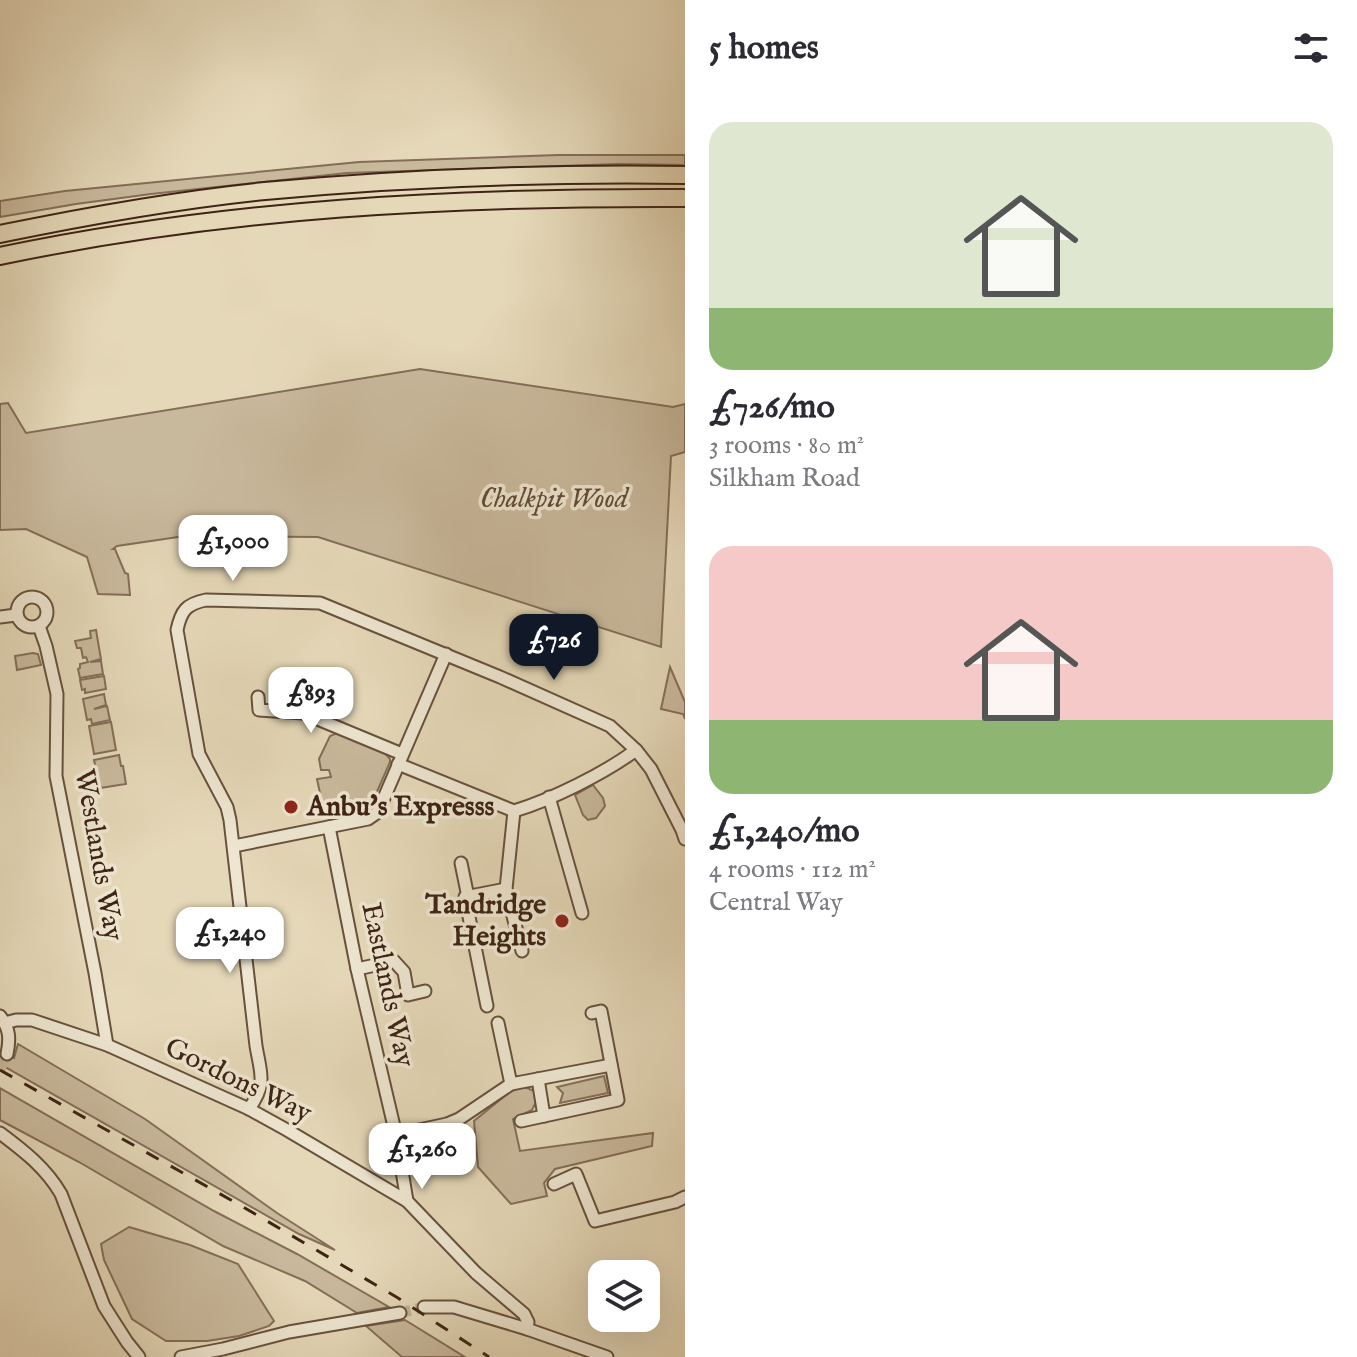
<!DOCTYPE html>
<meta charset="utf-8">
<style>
body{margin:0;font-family:"IM FELL English",serif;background:#f2f2f3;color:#2b2b33;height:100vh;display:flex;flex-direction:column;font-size:30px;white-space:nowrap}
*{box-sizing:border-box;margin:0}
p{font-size:26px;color:#7c7c81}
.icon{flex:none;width:44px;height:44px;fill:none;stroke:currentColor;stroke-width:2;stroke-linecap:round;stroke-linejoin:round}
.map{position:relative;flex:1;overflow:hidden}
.details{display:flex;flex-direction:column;background:#fff;width:672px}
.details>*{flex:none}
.controls{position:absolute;left:588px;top:1260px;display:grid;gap:16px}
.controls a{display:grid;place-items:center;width:72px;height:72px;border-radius:16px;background:#fff;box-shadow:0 8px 32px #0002;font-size:40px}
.price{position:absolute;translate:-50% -68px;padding:0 18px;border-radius:16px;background:#fff;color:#222;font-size:26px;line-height:52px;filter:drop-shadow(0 2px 4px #0008)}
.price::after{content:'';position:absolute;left:50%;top:48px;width:24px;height:18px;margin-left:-12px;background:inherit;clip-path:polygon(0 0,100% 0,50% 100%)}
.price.on{background:#111827;color:#fff}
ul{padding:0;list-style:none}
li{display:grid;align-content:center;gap:16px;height:424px;padding:0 24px}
li span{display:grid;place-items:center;height:248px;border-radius:24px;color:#555}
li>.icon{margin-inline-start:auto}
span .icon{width:144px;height:144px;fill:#fffc;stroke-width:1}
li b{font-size:34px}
h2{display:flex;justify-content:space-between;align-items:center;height:96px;padding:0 24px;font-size:34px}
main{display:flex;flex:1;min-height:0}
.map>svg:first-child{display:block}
.green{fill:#c9b99c;stroke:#846e58;stroke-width:2}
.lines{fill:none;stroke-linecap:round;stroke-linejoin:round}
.minor-tunnel{stroke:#c4b497;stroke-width:11;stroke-dasharray:11 5.5;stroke-linecap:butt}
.minor-casing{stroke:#68513e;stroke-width:15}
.highway-casing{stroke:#3e2415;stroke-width:20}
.minor{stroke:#eee6d1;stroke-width:11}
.highway{stroke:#e5d8b8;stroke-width:16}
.rail{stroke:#3e2415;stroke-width:3;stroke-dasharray:14 14;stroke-linecap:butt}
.poi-dot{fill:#8f2418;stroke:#eee6d1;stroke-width:3}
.labels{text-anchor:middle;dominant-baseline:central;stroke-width:7;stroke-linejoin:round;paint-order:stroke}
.park-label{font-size:28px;font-style:italic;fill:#614937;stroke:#eee6d1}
.poi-label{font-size:28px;font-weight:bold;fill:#3e2415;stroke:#eee6d1;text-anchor:start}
.street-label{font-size:28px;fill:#3e2415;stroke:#eee6d1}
</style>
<main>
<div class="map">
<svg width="685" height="1357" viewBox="0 0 685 1357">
<rect width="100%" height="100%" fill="#e5d8b8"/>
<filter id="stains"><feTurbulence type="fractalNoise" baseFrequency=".0025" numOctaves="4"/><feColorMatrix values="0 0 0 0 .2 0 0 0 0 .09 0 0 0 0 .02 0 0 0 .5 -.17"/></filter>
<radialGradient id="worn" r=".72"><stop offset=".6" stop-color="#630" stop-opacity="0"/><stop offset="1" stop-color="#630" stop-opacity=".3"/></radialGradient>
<g class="green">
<polygon points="558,155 685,155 685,165 618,164 347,173 151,194 76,204 0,217 0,201 65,191 359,162"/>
<polygon points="420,369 673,407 685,404 685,452 671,456 661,647 318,537 185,536 117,546 113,549 115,549 125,573 128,574 130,595 98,594 87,557 26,529 0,530 0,404 8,403 26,433"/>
<polygon points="96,630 101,659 90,662 101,661 103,674 80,678 78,669 80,668 80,664 88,662 86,657 83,658 81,648 77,648 75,641 91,638 90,631"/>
<polygon points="33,653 38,654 41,665 17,670 15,656"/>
<polygon points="670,667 685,702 685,719 683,714 661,709"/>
<polygon points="104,676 106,689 85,693 85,689 82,690 80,680"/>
<polygon points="104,694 106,705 94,709 107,706 110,720 92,724 91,719 87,720 83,699"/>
<polygon points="111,722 116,750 94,754 89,726"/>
<polygon points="335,734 339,734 385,753 390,759 390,762 372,803 324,812 317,779 331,777 329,770 321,770 319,759 330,736"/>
<polygon points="119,755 121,766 123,766 126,784 100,788 94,760"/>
<polygon points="593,785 603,798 605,806 596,818 588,820 583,815 575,795"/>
<polygon points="18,1044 145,1119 277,1213 335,1250 299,1234 0,1064 0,1051 14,1058"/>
<polygon points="604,1076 608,1093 560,1103 563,1093 557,1087"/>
<polygon points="525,1087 534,1091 537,1100 532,1110 513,1119 520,1151 653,1133 652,1146 555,1169 544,1183 547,1196 511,1204 478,1167 474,1121 511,1091"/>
<polygon points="0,1088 214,1211 297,1254 389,1307 357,1313 305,1281 223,1246 79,1162 0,1120"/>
<polygon points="129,1227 190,1245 238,1264 274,1321 269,1326 239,1336 207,1341 166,1341 132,1319 104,1260 101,1244"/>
<polygon points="405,1320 465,1357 402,1357 366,1326"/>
</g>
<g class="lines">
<g class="minor-tunnel">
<polyline points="0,1069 7,1054"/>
<polyline points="400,1313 424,1307"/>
</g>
<g class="minor-casing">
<g id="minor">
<circle cx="32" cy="612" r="15"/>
<polyline points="0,617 16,615"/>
<polyline points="39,626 46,646 57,694 56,776 95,973 107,1045"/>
<polyline points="258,697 259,710 303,713 402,754"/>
<path d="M398 764 514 811C551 800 605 773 636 750"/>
<polyline points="549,797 582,913"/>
<polyline points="514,811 506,889 522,951"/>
<polyline points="329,827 357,969 396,1135 407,1201"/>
<polyline points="234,846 368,819 378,812 446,654"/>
<polyline points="461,863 468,897"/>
<polyline points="357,969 394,961 404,972 408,995 425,991"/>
<polyline points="487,1006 465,897 506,889"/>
<path d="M0 1016C10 1029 10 1039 7 1054"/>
<polyline points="5,1023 16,1020 32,1020 107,1045 249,1109 287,1130 407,1201 476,1273 524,1314 528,1322 527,1329"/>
<polyline points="498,1023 511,1084"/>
<polyline points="538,1079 544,1116"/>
<path d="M249 1109C267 1083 261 1075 256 1046L230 820 227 807 199 754 177 630C181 611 186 604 206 600L320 603 500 677 610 726 636 750 651 769 682 830 685 839"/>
<polyline points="521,1121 618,1100 601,1011 592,1013"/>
<path d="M0 1133C24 1151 46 1168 61 1194L104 1306 127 1342 139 1357"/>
<polyline points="396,1135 447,1124 459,1119 511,1084 611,1065"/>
<polyline points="554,1184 576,1174 595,1221 675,1202 685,1197"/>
<polyline points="424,1307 454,1307 527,1329 607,1357"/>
<polyline points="181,1357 223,1349 289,1332 400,1313"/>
</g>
</g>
<g class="highway-casing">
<g id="highway">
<path d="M0 234C87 216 176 200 265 191 404 178 545 173 685 175"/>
<path d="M0 256C228 208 453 197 685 198"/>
</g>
</g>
<use href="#minor" class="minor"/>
<use href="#highway" class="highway"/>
<polyline class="rail" points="0,1070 238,1204 398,1298 489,1357"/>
</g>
<g class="poi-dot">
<circle cx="291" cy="807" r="8"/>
<circle cx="562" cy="921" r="8"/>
</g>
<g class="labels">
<g class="park-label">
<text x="554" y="499">Chalkpit Wood</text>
</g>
<g class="poi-label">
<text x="307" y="807">Anbu's Expresss</text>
<text x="546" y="905" text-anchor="end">Tandridge<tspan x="546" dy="32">Heights</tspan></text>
</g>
<g class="street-label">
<text transform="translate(98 855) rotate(80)">Westlands Way</text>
<text transform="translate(387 985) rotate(78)">Eastlands Way</text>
<text transform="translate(238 1081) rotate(26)">Gordons Way</text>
</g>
</g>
<rect width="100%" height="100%" filter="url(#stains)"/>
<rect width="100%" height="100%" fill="url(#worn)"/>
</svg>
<div class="controls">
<a><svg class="icon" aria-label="layers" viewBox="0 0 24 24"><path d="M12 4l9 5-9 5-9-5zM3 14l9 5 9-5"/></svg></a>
</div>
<b class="price" style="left:233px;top:583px">£1,000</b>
<b class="price on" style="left:554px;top:682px">£726</b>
<b class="price" style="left:311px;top:735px">£893</b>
<b class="price" style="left:230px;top:975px">£1,240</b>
<b class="price" style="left:422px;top:1191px">£1,260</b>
</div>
<section class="details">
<h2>5 homes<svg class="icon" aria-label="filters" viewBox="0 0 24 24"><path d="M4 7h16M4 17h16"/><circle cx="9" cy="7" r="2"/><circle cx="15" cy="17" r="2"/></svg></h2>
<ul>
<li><span style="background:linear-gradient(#dfe7d0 75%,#8fb573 0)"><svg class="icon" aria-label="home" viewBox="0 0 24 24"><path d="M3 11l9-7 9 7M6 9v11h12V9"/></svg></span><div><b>£726/mo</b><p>3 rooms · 80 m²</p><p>Silkham Road</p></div></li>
<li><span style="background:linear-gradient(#f6c9c9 70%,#8fb573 0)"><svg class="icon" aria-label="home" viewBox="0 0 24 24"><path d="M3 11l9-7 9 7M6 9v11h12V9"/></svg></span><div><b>£1,240/mo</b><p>4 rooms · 112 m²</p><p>Central Way</p></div></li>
</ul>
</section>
</main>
